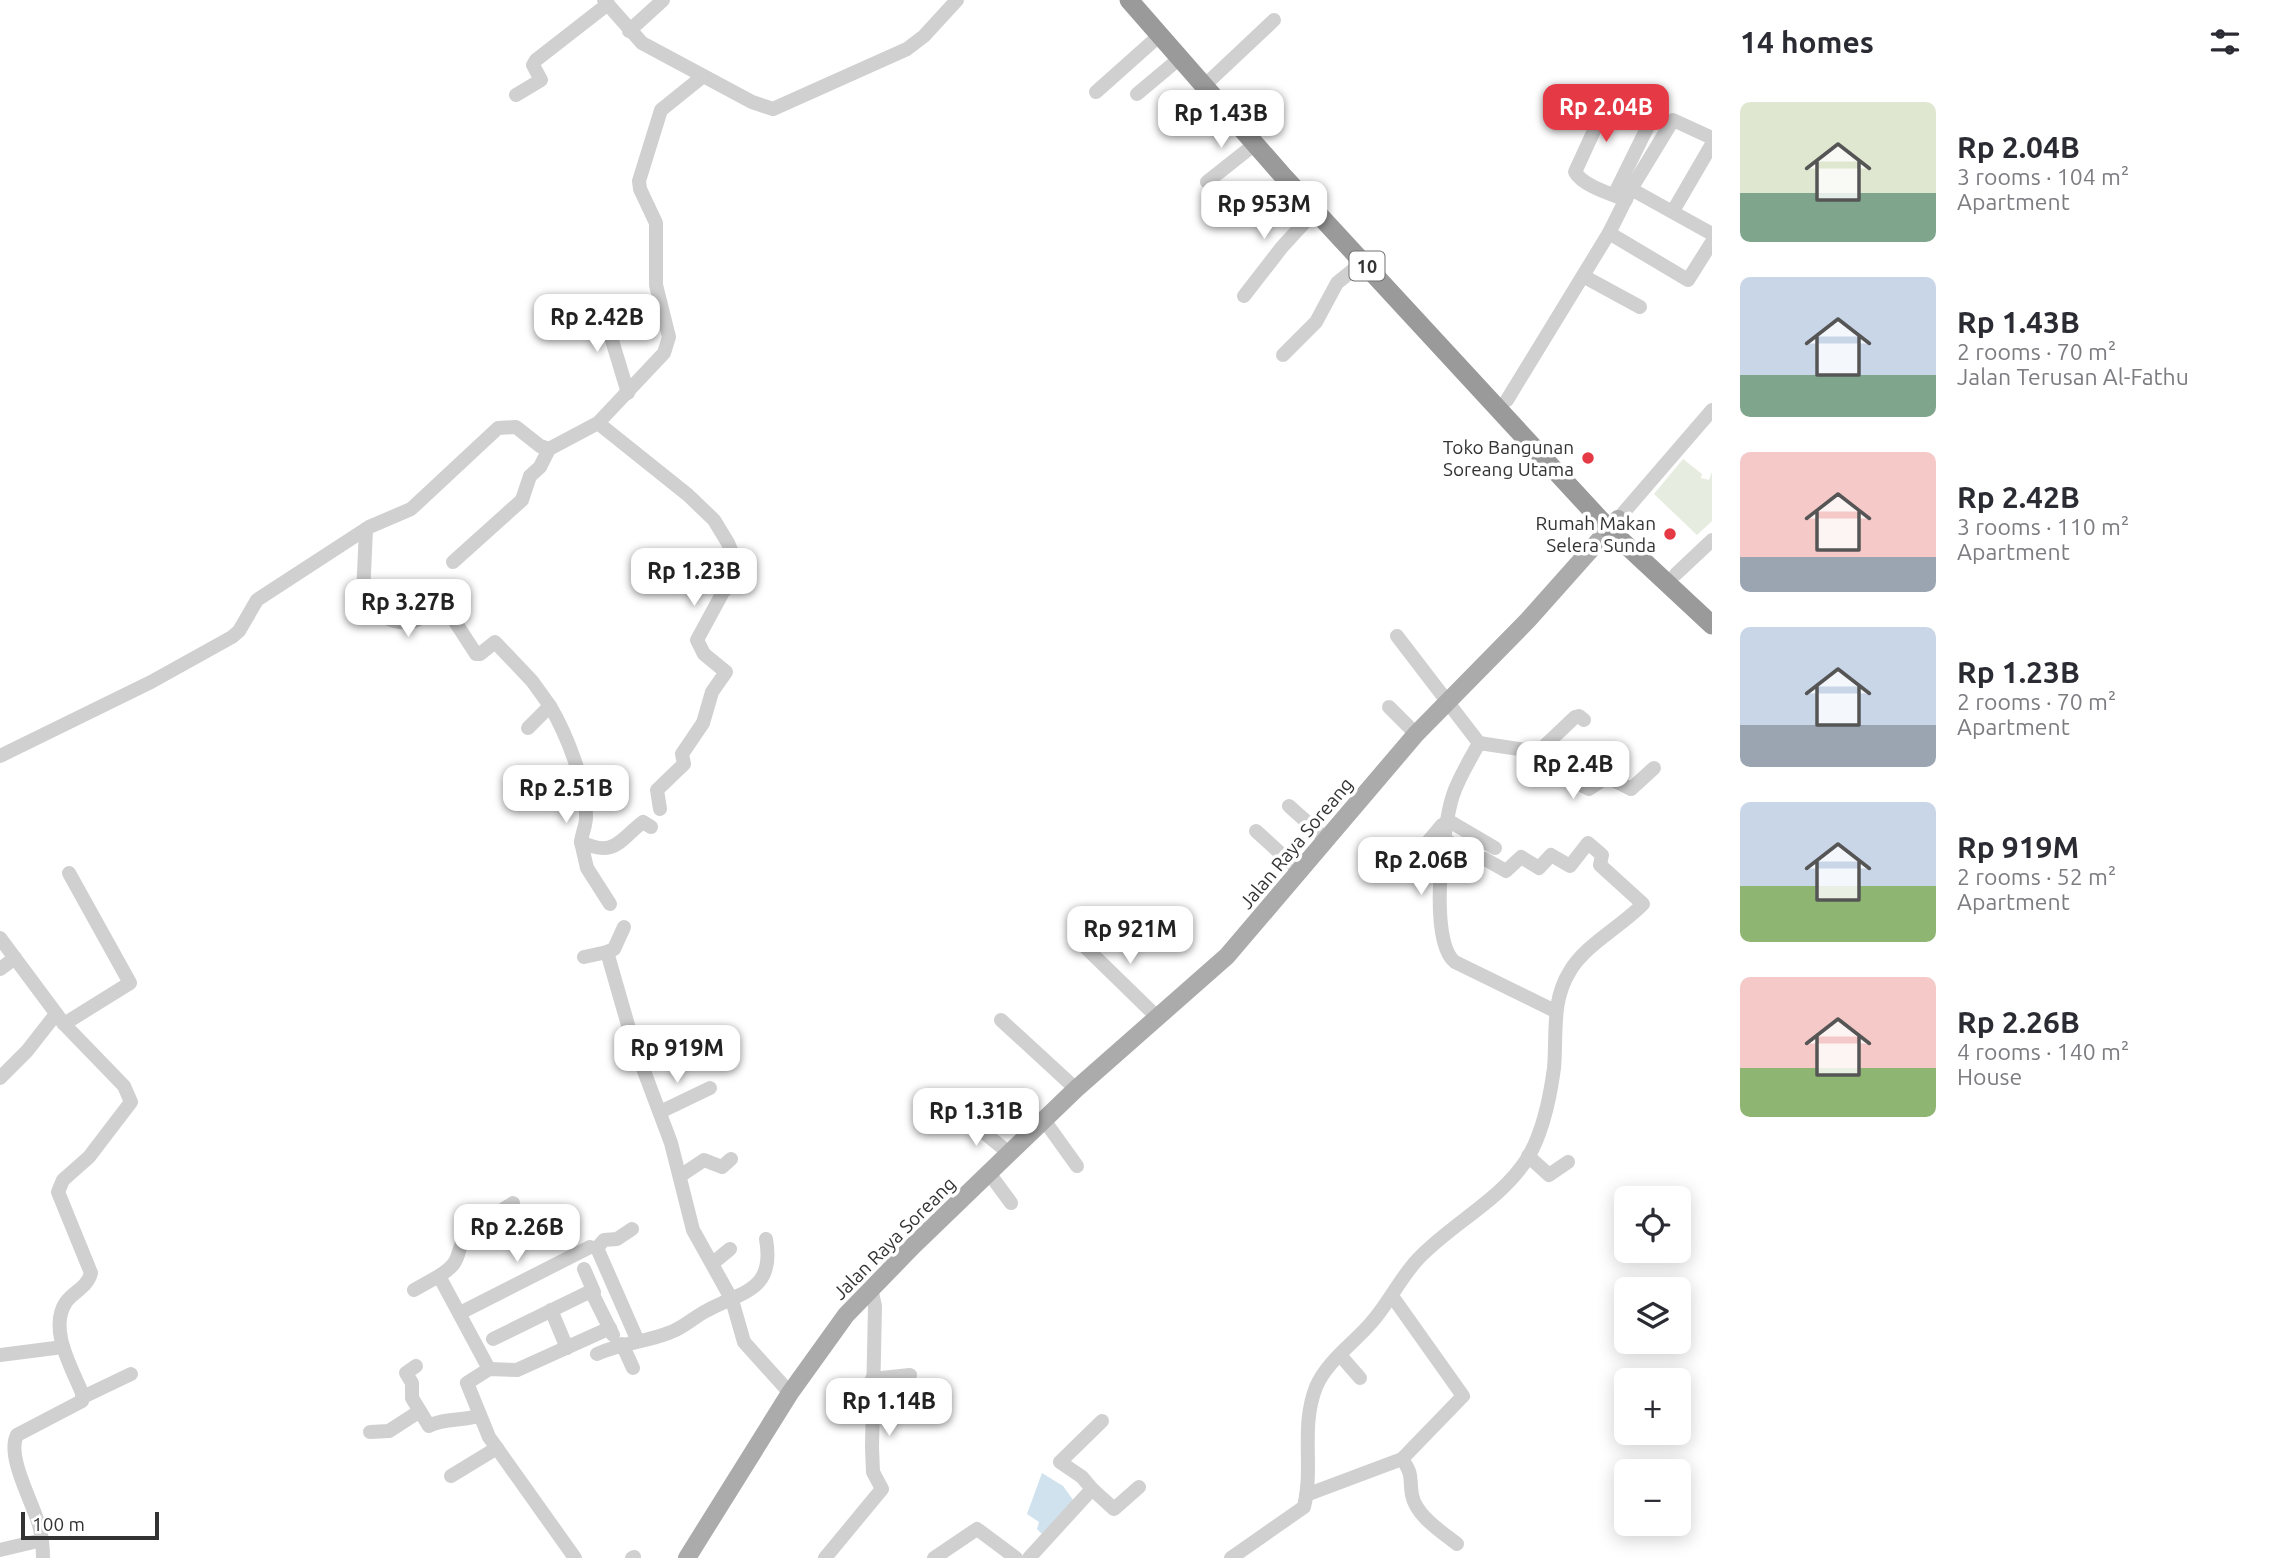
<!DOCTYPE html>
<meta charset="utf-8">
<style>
body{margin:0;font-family:Ubuntu,sans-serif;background:#f7f7f7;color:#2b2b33;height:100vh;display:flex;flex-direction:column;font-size:26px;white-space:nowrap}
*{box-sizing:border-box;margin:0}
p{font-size:23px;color:#7c7c81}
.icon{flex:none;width:38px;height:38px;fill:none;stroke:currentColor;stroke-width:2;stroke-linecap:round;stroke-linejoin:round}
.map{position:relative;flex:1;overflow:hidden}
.panel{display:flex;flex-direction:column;background:#fff;width:560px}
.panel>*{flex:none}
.tools{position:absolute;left:1614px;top:1186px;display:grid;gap:14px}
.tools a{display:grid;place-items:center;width:77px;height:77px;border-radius:10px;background:#fff;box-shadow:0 4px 18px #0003;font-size:35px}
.scale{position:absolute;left:21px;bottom:18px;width:138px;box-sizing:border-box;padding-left:7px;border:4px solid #333;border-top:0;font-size:19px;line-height:24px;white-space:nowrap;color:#333;-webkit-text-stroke:5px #fff;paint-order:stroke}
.price{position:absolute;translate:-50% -60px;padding:0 16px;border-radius:14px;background:#fff;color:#222;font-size:23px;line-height:46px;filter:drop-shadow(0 2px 4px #0008)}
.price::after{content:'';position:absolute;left:50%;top:42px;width:21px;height:16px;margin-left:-10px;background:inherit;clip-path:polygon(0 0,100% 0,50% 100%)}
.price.selected{background:#e63946;color:#fff}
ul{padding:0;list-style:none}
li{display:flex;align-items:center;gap:21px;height:175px;padding:0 28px}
li span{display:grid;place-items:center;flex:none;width:196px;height:140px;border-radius:10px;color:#555}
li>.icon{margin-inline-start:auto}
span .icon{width:84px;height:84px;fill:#fffc;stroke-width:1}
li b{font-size:30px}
h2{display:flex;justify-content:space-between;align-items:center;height:84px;padding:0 28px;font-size:30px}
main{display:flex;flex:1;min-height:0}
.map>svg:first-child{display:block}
.green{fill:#e6ecdf}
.water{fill:#cfe2ee}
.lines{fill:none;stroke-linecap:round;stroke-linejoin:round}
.minor{stroke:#d0d0d0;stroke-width:14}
.major{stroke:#ababab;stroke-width:18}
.highway{stroke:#9a9a9a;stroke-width:19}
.poi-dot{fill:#e63946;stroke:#fff;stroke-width:2.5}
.labels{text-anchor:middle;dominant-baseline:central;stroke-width:7;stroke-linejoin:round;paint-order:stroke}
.shield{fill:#fff;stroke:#707070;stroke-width:2}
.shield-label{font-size:18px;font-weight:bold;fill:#333}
.poi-label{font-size:19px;fill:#333;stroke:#fff;text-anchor:end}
.street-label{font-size:19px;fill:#333;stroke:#fff}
</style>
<main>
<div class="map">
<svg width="1712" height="1558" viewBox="0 0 1712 1558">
<rect width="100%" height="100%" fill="#fff"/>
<polygon class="green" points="1683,459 1702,474 1701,478 1709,480 1712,472 1712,521 1697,535 1654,494"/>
<polygon class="water" points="1042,1473 1063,1486 1076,1504 1046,1538 1037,1529 1039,1522 1027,1514"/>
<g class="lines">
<g class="minor">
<polyline points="604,0 642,43 752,102 773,109 907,49 924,36 957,0"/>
<polyline points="629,31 663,0"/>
<polyline points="1205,85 1274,20"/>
<polyline points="1096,92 1160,35"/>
<polyline points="1137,94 1180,58"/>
<polyline points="516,95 541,80 533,65 536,60 608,4"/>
<polyline points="1207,182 1255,144"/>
<polyline points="1631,189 1673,120 1712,138"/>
<path d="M1614 195 1652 118 1609 98 1575 172C1583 186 1611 194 1626 200"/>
<polyline points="1673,211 1712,144"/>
<polyline points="1609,233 1688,280 1712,242"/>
<polyline points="1583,276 1640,307"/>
<polyline points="1244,296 1282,247 1315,211"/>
<polyline points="601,304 628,393"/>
<polyline points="1283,355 1316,322 1337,283 1363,262"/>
<polyline points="1507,400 1609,233 1631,189 1712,234"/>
<polyline points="598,423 688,495 714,520 728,543 741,574 723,592 697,640 704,654 726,672 712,692 703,723 682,754 684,764 657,790 660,809"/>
<polyline points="1618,519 1712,410"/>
<path d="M366 529 363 595C370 612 395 627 414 621 424 618 434 609 443 603L476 654H480L495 642 532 681 550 706 528 728"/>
<polyline points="453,562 522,500 530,476 540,467 549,449"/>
<polyline points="1676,574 1712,540"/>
<polyline points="443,603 455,592"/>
<path d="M1397 636 1479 743C1470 760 1459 777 1453 795 1443 825 1428 941 1455 962L1555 1011"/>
<path d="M550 706C566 733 586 783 586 815 587 823 582 833 581 842 615 858 619 840 643 822L651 827"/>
<polyline points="1389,707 1416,734"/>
<polyline points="1479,743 1526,750 1560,775 1589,789 1607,777 1631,789 1654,768"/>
<polyline points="1535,755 1575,717 1579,716 1584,720"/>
<polyline points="0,756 151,682 232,637 239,631 257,600 369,527 411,509 498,428 516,427 540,446 549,449 598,423 664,353 669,337 656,285 656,223 640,189 639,181 661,110 702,77"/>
<polyline points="1289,806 1327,840"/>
<polyline points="1256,831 1301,872"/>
<polyline points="581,842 587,868 610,904"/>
<polyline points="1415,857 1442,825 1449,821 1495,848"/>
<path d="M0 938 64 1024 124 1086 131 1102 89 1157 63 1180 58 1192 91 1273C87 1288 74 1291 66 1302 48 1329 72 1368 82 1393V1401L17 1435C6 1456 33 1503 39 1525 42 1536 43 1547 43 1558"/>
<polyline points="1078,940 1157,1017"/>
<polyline points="607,952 614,949 624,927"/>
<polyline points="584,957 607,952 632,1039 671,1143 693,1230 732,1300 744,1342 790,1393"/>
<polyline points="0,969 15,958"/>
<polyline points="1001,1020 1076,1089"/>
<polyline points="64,1024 130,983 69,873"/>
<polyline points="0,1078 27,1051 56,1014"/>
<polyline points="660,1112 710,1088"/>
<polyline points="965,1117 1009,1153"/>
<polyline points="1044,1120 1077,1166"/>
<polyline points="1528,1156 1549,1175 1568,1162"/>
<polyline points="989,1173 1011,1203"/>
<polyline points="680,1176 704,1160 722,1167 731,1159"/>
<polyline points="632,1229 617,1239 604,1240 597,1248 637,1339"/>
<polyline points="713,1263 730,1249"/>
<polyline points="584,1269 594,1292"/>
<polyline points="414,1290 439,1276"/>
<polyline points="1392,1296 1463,1396 1402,1459"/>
<polyline points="551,1310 567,1348"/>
<polyline points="460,1313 590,1247"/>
<polyline points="493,1339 591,1291 613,1335"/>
<polyline points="622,1344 633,1368"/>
<path d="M597 1354C621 1343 647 1342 671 1332 685 1327 695 1316 708 1310 744 1291 775 1290 766 1239"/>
<polyline points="0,1355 63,1347"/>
<polyline points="1340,1355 1360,1378"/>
<path d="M416 1366 406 1373 412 1383V1398L429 1426C443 1418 462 1421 478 1416"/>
<path d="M489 1369 439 1276C465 1260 453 1253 467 1236 479 1223 498 1213 513 1203"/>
<polyline points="872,1379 910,1375"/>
<polyline points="83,1397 131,1374"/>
<polyline points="370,1432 389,1431 420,1411"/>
<polyline points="451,1476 497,1448"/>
<polyline points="1092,1489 1082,1477 1060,1462 1102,1421"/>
<path d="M1306 1495 1402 1459C1414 1476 1409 1478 1412 1495 1416 1516 1442 1532 1457 1544"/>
<polyline points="0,1550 42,1540"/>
<polyline points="575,1558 489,1437 467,1383 489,1369 517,1370 610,1328"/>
<polyline points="632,1558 634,1557"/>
<polyline points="825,1558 882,1489 873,1472 872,1447 875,1306 871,1288"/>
<polyline points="934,1558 977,1529 1016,1558"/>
<polyline points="1029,1558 1092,1489 1114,1509 1139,1487"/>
<path d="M1231 1558 1304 1507C1314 1466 1300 1428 1316 1387 1327 1361 1354 1343 1371 1323 1389 1303 1400 1278 1418 1259 1452 1223 1500 1201 1527 1159 1543 1133 1550 1098 1554 1068 1557 1034 1551 1001 1570 971 1585 945 1622 926 1643 904L1600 865 1602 855 1588 843 1570 866 1551 855 1539 868 1521 857 1506 871 1485 859 1480 861 1446 840"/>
</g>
<polyline class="major" points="687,1558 790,1393 846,1315 913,1246 1076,1089 1227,956 1416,734 1528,620 1618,519"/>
<polyline class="highway" points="1129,0 1284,177 1609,529 1712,625"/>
</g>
<g class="poi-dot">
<circle cx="1588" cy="458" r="7"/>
<circle cx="1670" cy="534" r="7"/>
</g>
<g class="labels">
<rect class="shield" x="1349.5" y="251.5" width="35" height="29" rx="5"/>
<g class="shield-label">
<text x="1367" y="266">10</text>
</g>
<g class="poi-label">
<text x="1574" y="447">Toko Bangunan<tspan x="1574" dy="22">Soreang Utama</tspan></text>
<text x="1656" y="523">Rumah Makan<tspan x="1656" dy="22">Selera Sunda</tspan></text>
</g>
<g class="street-label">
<text transform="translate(1296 843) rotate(-50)">Jalan Raya Soreang</text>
<text transform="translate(894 1238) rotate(-45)">Jalan Raya Soreang</text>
</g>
</g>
</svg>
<div class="tools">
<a><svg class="icon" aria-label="locate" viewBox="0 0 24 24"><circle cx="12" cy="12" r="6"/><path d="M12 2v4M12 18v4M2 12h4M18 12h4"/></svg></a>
<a><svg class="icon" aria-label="layers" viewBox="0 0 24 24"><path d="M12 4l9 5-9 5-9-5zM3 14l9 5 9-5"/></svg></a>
<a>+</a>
<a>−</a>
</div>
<div class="scale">100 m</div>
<b class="price selected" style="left:1606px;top:144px">Rp 2.04B</b>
<b class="price" style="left:1221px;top:150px">Rp 1.43B</b>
<b class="price" style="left:1264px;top:241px">Rp 953M</b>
<b class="price" style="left:597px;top:354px">Rp 2.42B</b>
<b class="price" style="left:694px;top:608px">Rp 1.23B</b>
<b class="price" style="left:408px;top:639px">Rp 3.27B</b>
<b class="price" style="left:1573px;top:801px">Rp 2.4B</b>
<b class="price" style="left:566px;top:825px">Rp 2.51B</b>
<b class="price" style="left:1421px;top:897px">Rp 2.06B</b>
<b class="price" style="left:1130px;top:966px">Rp 921M</b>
<b class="price" style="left:677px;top:1085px">Rp 919M</b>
<b class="price" style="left:976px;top:1148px">Rp 1.31B</b>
<b class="price" style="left:517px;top:1264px">Rp 2.26B</b>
<b class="price" style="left:889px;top:1438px">Rp 1.14B</b>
</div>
<section class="panel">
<h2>14 homes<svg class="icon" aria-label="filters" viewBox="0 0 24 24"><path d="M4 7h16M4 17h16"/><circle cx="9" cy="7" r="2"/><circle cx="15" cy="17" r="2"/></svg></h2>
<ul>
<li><span style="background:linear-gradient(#dfe7d0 65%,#7fa58c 0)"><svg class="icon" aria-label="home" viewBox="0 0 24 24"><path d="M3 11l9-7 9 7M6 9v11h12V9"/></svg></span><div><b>Rp 2.04B</b><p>3 rooms · 104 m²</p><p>Apartment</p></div></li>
<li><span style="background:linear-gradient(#c9d6e8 70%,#7fa58c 0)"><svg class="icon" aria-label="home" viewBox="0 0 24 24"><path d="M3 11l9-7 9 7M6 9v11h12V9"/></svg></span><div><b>Rp 1.43B</b><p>2 rooms · 70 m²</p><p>Jalan Terusan Al-Fathu</p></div></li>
<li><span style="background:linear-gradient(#f6c9c9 75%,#9aa5b1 0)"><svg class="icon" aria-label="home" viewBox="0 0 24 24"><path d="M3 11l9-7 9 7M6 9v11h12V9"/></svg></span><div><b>Rp 2.42B</b><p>3 rooms · 110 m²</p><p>Apartment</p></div></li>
<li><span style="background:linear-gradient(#c9d6e8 70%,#9aa5b1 0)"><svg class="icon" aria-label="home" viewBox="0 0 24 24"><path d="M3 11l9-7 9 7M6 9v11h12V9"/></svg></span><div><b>Rp 1.23B</b><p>2 rooms · 70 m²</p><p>Apartment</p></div></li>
<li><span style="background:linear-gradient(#c9d6e8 60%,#8fb573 0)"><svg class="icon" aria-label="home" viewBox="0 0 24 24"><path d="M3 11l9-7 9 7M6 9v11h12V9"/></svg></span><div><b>Rp 919M</b><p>2 rooms · 52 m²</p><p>Apartment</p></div></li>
<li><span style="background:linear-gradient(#f6c9c9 65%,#8fb573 0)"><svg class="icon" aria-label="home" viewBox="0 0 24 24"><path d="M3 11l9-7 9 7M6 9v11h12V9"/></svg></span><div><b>Rp 2.26B</b><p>4 rooms · 140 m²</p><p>House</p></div></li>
</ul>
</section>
</main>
